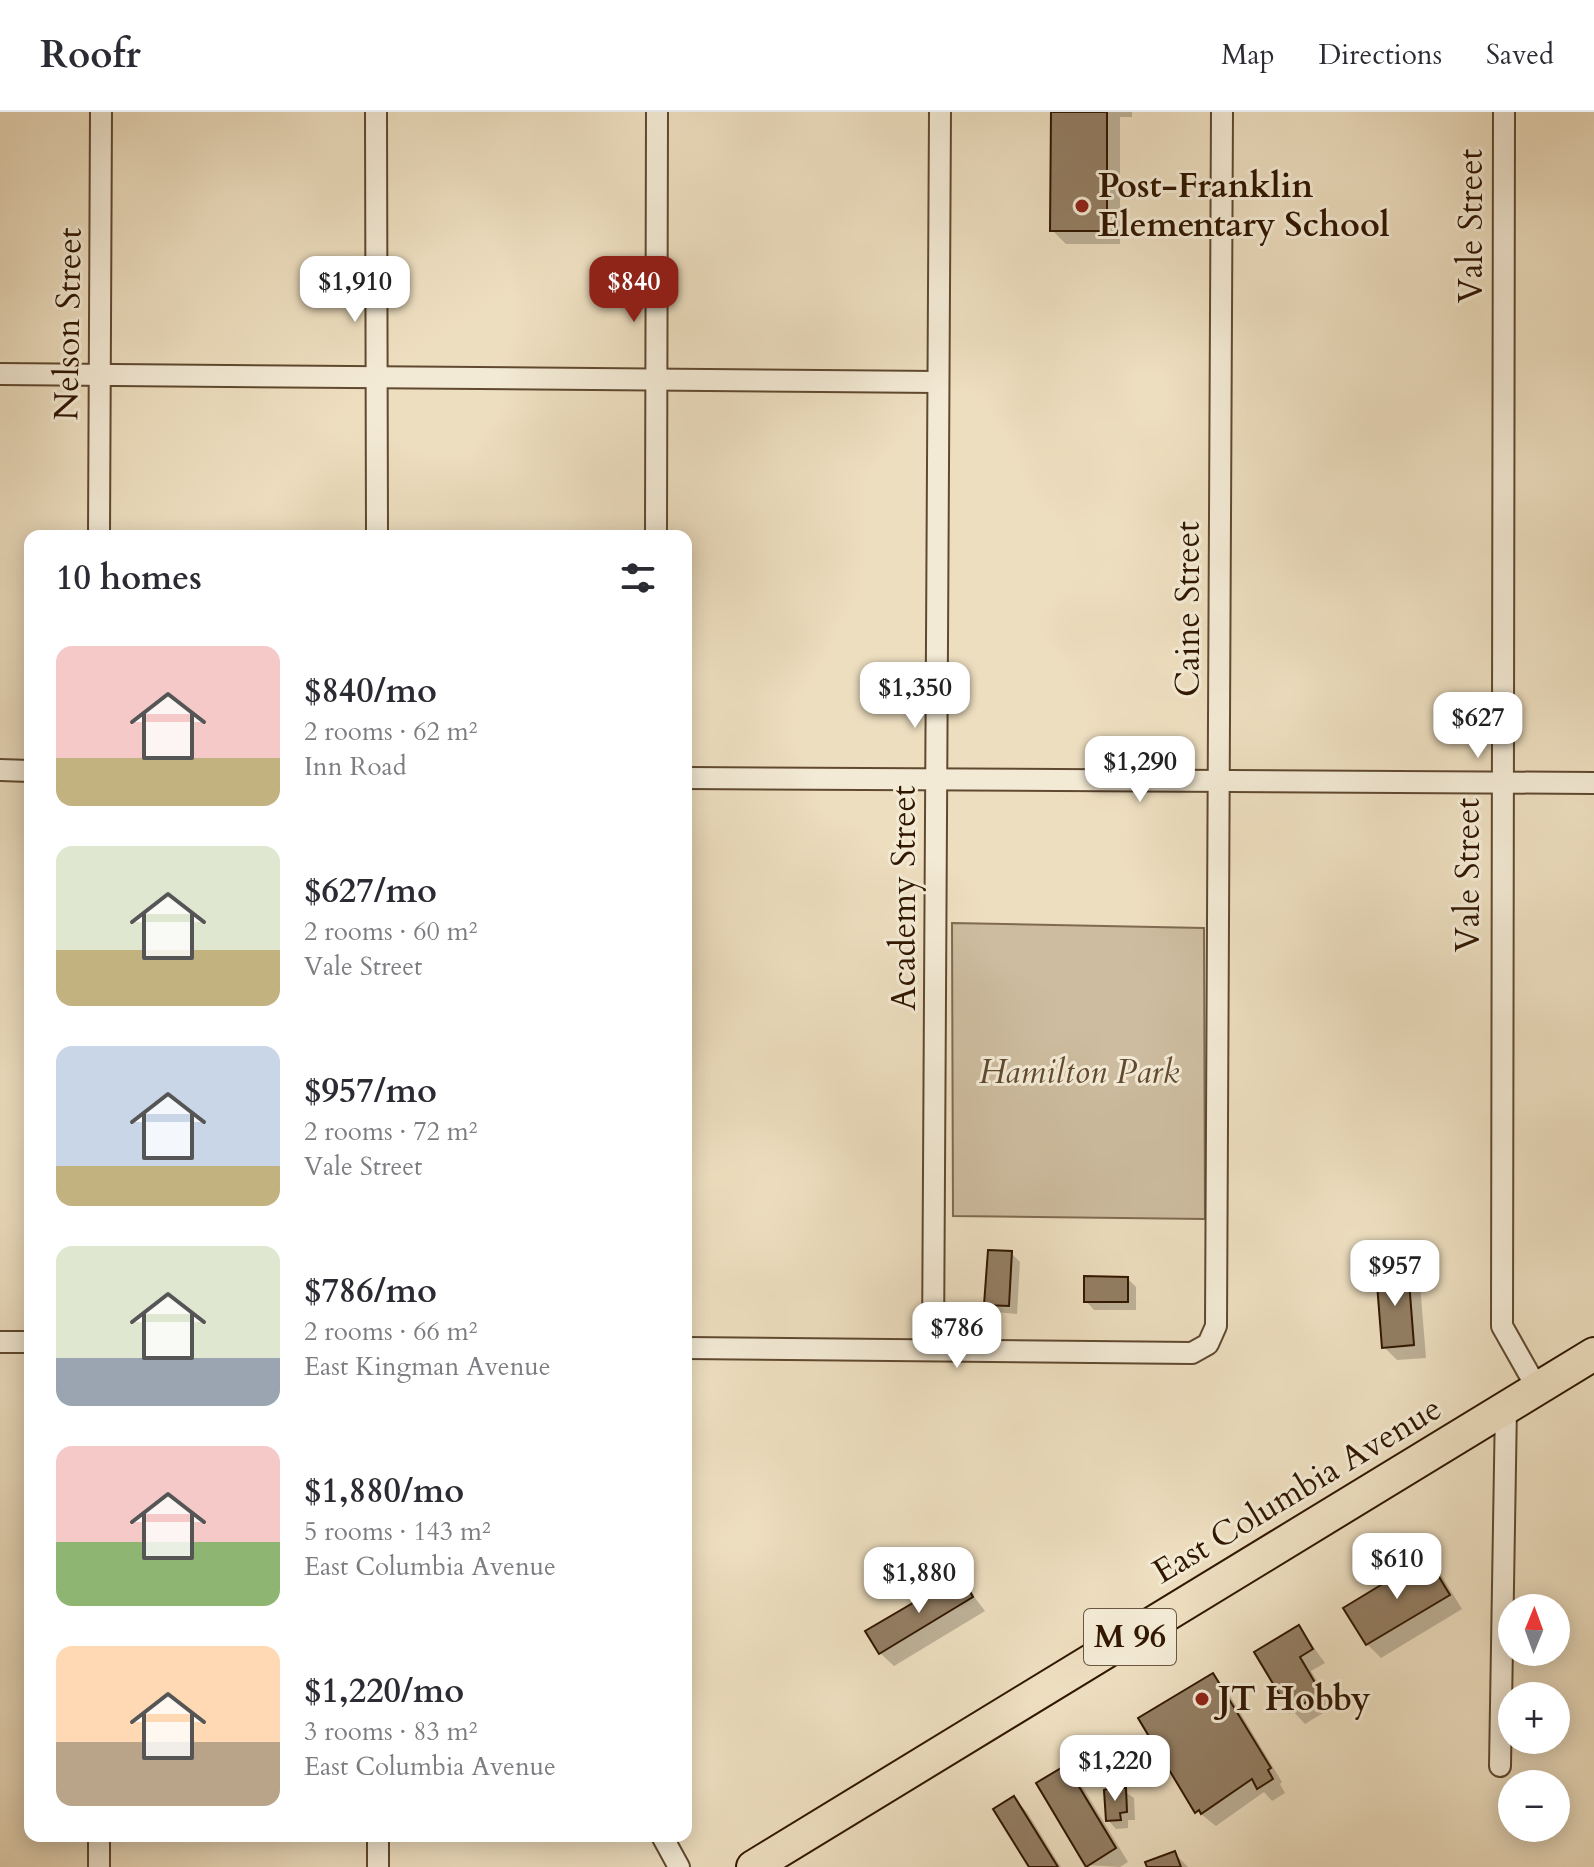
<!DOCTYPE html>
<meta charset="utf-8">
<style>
body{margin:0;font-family:Cardo,serif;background:#f2f2f3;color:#2b2b33;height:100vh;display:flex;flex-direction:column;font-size:30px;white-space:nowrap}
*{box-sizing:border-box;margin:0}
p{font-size:26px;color:#7c7c81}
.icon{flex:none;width:44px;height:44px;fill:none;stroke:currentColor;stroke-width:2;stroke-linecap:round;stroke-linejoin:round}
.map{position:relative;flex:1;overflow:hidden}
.drawer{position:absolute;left:24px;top:418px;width:668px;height:1312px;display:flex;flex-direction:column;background:#fff;border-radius:16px;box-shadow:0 4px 20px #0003}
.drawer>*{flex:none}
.needle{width:52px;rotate:1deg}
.tools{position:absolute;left:1498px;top:1482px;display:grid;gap:16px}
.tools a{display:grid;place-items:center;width:72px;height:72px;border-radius:50%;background:#fff;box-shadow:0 4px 20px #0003;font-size:40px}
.price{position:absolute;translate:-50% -68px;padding:0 18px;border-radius:16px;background:#fff;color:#222;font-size:26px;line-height:52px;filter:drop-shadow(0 2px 4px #0008)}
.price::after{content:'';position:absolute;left:50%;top:48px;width:24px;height:18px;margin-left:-12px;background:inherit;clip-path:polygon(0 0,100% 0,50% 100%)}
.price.current{background:#8f2418;color:#fff}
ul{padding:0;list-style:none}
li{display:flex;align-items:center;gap:24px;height:200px;padding:0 32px}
li span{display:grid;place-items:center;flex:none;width:224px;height:160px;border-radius:16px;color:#555}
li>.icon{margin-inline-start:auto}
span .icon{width:96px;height:96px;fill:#fffc;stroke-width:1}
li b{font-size:34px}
h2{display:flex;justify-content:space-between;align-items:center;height:96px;padding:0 32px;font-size:34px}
header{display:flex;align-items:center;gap:48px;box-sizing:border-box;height:112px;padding:0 40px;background:#fff;border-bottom:2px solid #e1e1e2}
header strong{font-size:38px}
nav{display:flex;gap:44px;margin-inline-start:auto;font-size:28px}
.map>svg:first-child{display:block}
.green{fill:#cdbc9f;stroke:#7f6a50;stroke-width:2}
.shadow{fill:#0003}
.building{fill:#937e63;stroke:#311700;stroke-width:2}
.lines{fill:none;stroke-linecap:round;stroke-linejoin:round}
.minor-casing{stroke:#604930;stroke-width:24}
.primary-casing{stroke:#311700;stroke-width:36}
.minor{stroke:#f3ead5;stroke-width:20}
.primary{stroke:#eddebf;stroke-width:32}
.poi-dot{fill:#8f2418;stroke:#f3ead5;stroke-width:3}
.labels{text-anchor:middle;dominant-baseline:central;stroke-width:6;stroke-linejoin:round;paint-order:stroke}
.shield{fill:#f3ead5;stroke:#6b5640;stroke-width:2}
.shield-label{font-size:32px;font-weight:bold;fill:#311700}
.poi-label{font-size:34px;font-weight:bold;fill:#311700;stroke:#f3ead5;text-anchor:start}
.street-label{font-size:34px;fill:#311700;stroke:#f3ead5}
.park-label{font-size:34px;font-style:italic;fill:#604930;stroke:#f3ead5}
</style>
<header>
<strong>Roofr</strong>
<nav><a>Map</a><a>Directions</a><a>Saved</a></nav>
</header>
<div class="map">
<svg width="1594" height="1755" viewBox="0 0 1594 1755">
<rect width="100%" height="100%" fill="#eddebf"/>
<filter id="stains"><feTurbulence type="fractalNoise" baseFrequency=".0025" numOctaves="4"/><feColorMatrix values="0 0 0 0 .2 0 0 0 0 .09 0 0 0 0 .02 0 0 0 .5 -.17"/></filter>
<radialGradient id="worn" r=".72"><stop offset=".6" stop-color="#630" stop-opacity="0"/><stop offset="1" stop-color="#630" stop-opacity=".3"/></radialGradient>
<polygon class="green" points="952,811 1204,816 1205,1107 953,1104"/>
<g class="shadow">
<polygon points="1052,0 1132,0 1132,5 1120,5 1120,132 1066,132 1052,118"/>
<polygon points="1011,1141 1020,1150 1017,1202 995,1200 986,1192"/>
<polygon points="1407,1158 1420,1172 1426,1246 1397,1248 1384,1235"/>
<polygon points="1128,1167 1136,1175 1136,1198 1094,1198 1086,1189"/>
<polygon points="1427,1448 1440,1461 1462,1497 1381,1546 1367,1532 1346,1496"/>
<polygon points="960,1466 985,1499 894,1554 880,1541"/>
<polygon points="1299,1515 1325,1551 1311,1559 1333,1595 1305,1612 1292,1598"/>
<polygon points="1213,1563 1226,1577 1282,1670 1280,1672 1285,1681 1272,1689 1264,1680 1216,1714 1197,1699"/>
<polygon points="1066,1656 1079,1669 1128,1750 1120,1755 1087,1753"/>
<polygon points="1118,1675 1134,1686 1135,1708 1128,1708 1128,1716 1116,1717 1108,1708"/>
<polygon points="1014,1686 1027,1700 1061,1755 1031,1755"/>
<polygon points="1174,1741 1188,1755 1149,1755"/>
</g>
<g class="building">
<polygon points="1051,0 1107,0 1107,119 1050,119"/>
<polygon points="988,1138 1012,1139 1009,1194 984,1193"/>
<polygon points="1408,1156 1414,1233 1382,1236 1376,1159"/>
<polygon points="1084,1164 1128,1165 1128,1190 1084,1190"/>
<polygon points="1427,1445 1450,1483 1366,1533 1343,1496"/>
<polygon points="961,1463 973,1485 879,1542 865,1519"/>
<polygon points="1299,1513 1313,1537 1300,1545 1321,1581 1290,1600 1254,1540"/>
<polygon points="1213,1561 1271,1656 1268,1658 1273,1667 1257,1677 1252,1667 1201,1702 1199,1698 1195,1701 1138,1606"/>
<polygon points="1066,1653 1116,1736 1086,1755 1036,1671"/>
<polygon points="1119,1673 1119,1676 1126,1676 1127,1700 1120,1701 1121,1708 1106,1709 1104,1678"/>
<polygon points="1014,1684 1058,1755 1029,1755 993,1697"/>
<polygon points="1175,1739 1181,1755 1147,1755 1145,1750"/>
</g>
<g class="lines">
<g class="minor-casing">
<g id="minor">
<polyline points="376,0 377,424"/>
<polyline points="1504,0 1502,1214 1537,1276"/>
<polyline points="0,262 938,270"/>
<polyline points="99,424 101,0"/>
<polyline points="656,424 657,0"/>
<polyline points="0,658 30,659"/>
<polyline points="686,666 1594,671"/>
<polyline points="0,1230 30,1230"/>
<polyline points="686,1236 1192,1241 1208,1232 1216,1214 1222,0"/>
<polyline points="933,1236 940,0"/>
<polyline points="1500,1654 1506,1294"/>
<polyline points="99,1724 99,1755"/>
<polyline points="378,1724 378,1755"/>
<polyline points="662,1724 679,1755"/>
</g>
</g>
<g class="primary-casing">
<polyline id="primary" points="753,1755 1594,1242"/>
</g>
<use href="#minor" class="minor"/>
<use href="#primary" class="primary"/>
</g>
<g class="poi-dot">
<circle cx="1082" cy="94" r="8"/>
<circle cx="1202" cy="1587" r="8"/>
</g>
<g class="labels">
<rect class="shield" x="1084" y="1497" width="92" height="56" rx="6"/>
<g class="shield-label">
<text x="1130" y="1525">M 96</text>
</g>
<g class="poi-label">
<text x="1098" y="74">Post-Franklin<tspan x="1098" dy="39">Elementary School</tspan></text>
<text x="1218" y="1587">JT Hobby</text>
</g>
<g class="street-label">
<text transform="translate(1471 114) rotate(-90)">Vale Street</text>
<text transform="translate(68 212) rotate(-89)">Nelson Street</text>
<text transform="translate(1188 497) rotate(-90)">Caine Street</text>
<text transform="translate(1468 763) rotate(-90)">Vale Street</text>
<text transform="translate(904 786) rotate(-90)">Academy Street</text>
<text transform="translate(1297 1378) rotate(-31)">East Columbia Avenue</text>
</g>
<g class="park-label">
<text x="1079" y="960">Hamilton Park</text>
</g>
</g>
<rect width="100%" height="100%" filter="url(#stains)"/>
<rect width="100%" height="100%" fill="url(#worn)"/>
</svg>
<div class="tools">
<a><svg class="needle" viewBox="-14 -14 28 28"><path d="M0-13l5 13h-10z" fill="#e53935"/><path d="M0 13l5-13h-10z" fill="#7c7c81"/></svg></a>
<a>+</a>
<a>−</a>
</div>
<b class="price" style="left:355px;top:212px">$1,910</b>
<b class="price current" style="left:634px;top:212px">$840</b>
<b class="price" style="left:915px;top:618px">$1,350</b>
<b class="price" style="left:1478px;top:648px">$627</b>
<b class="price" style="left:1140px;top:692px">$1,290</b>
<b class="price" style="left:1395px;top:1196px">$957</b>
<b class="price" style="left:957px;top:1258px">$786</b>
<b class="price" style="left:1397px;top:1489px">$610</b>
<b class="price" style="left:919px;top:1503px">$1,880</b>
<b class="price" style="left:1115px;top:1691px">$1,220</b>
<section class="drawer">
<h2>10 homes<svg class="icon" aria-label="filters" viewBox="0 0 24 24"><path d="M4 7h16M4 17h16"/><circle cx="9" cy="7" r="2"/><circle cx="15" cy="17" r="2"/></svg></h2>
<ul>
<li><span style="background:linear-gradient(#f6c9c9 70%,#c2b280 0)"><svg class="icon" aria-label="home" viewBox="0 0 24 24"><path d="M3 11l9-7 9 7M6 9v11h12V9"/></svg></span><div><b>$840/mo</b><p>2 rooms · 62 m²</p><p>Inn Road</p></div></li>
<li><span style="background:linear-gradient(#dfe7d0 65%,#c2b280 0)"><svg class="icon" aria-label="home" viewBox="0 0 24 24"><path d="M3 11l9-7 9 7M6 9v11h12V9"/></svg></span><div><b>$627/mo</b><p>2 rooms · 60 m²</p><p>Vale Street</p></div></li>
<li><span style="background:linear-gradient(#c9d6e8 75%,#c2b280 0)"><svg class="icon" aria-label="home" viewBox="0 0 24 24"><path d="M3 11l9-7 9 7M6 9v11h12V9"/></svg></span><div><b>$957/mo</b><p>2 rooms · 72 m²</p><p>Vale Street</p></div></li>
<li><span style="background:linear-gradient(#dfe7d0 70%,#9aa5b1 0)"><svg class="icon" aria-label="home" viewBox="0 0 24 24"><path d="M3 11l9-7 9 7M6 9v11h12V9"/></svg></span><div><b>$786/mo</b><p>2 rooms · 66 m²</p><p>East Kingman Avenue</p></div></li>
<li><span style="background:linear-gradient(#f6c9c9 60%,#8fb573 0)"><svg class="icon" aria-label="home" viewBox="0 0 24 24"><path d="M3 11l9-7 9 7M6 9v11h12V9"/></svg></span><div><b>$1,880/mo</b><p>5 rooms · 143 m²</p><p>East Columbia Avenue</p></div></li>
<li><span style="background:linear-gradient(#ffd9b3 60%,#b9a48a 0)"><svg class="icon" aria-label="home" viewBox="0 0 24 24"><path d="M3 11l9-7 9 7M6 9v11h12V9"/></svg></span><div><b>$1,220/mo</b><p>3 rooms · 83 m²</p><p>East Columbia Avenue</p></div></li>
</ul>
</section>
</div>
